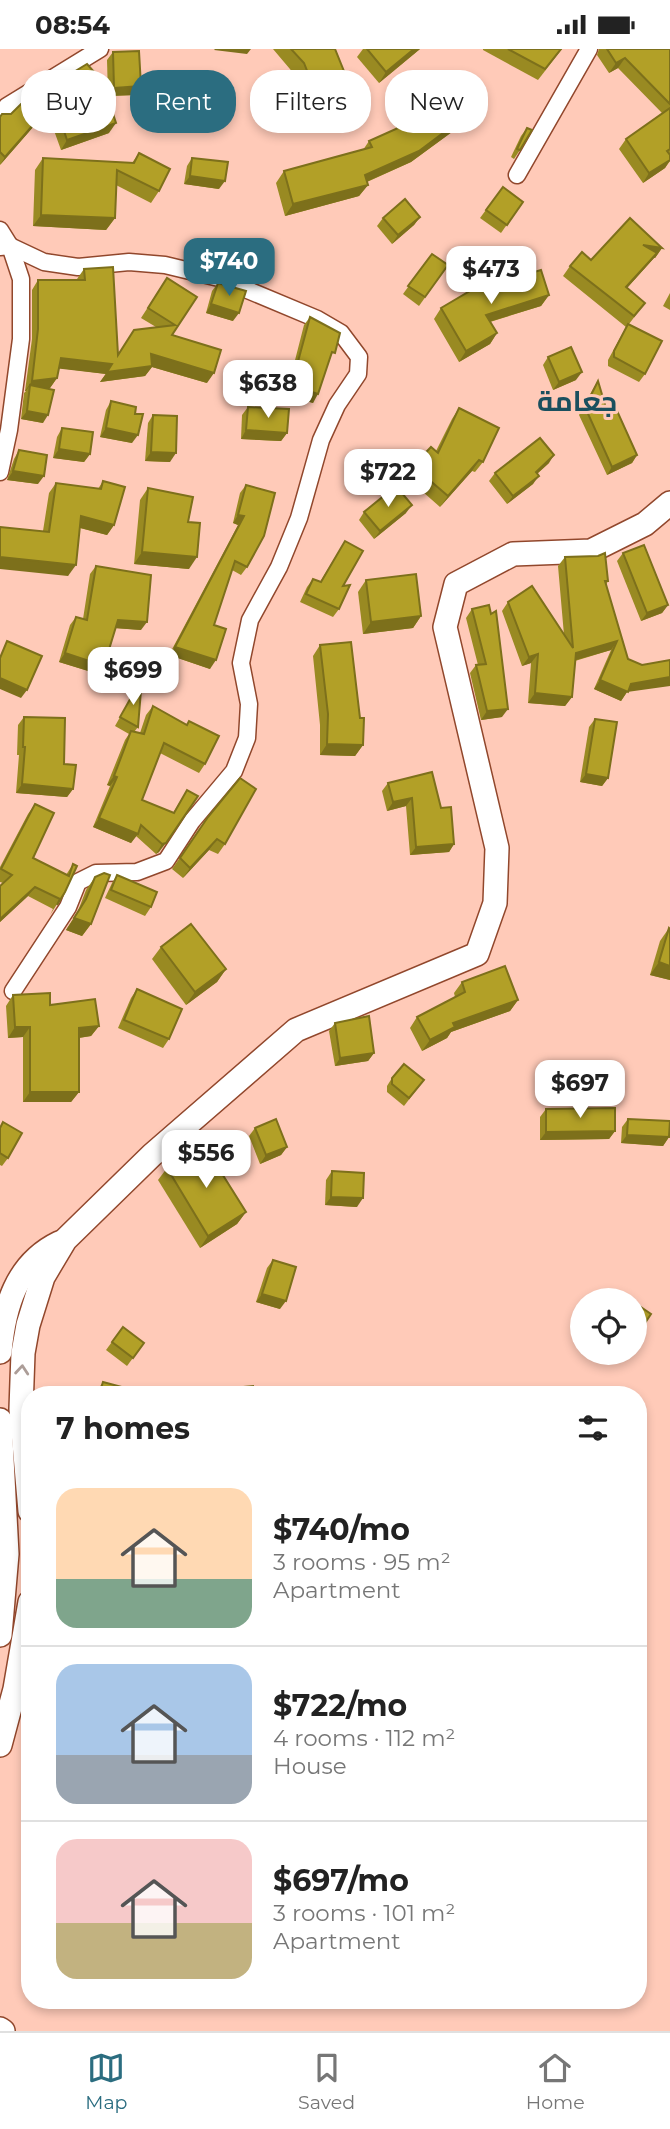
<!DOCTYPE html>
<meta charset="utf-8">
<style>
body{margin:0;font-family:Montserrat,Cairo,sans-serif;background:#f2f2f2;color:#222;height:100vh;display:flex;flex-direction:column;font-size:26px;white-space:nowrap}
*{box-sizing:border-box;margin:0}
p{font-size:23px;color:#767676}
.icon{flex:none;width:38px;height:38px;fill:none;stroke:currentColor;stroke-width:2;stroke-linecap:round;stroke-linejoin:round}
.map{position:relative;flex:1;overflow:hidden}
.drawer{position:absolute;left:21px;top:1337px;width:626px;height:623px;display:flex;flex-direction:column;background:#fff;border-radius:28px;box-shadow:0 4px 10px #0003}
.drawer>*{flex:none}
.guide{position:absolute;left:21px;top:21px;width:628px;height:63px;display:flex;gap:14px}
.buttons{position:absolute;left:570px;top:1239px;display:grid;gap:14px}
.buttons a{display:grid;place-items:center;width:77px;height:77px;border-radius:50%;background:#fff;box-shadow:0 4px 10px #0003;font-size:35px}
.price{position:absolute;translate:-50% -60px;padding:0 16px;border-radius:14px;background:#fff;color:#222;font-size:23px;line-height:46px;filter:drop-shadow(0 2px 4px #0008)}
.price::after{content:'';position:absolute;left:50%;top:42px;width:21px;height:16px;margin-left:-10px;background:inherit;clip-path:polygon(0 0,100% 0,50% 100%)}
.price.current{background:#2b6d80;color:#fff}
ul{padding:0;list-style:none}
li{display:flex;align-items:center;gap:21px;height:175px;padding:0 35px}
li+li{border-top:2px solid #e0e0e0}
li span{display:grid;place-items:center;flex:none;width:196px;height:140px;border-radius:21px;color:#555}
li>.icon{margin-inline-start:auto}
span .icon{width:84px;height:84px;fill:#fffc;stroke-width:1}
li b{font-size:30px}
h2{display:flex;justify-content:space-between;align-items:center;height:84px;padding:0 35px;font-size:30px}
.chip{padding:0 24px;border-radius:28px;background:#fff;box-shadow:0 4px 10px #0003;font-size:24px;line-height:63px}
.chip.current{background:#2b6d80;color:#fff}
.status{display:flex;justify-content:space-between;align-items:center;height:49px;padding:0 35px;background:#fff;direction:ltr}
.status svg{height:19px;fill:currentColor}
.menu{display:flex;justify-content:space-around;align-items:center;height:98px;border-top:2px solid #e0e0e0;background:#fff;font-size:19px;color:#767676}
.menu a{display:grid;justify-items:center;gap:4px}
.menu .current{color:#2b6d80}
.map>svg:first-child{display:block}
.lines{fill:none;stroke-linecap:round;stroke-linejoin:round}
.street-casing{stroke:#91472c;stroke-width:19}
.secondary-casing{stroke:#91472c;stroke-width:26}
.street{stroke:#fff;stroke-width:16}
.secondary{stroke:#fff;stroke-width:23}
.wall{fill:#998a22}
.shaded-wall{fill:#7d701b}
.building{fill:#b2a027;stroke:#7d701b;stroke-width:2}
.oneway{stroke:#ac9d98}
.labels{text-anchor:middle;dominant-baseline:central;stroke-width:6;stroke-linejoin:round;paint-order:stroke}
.district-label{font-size:28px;font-weight:bold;fill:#1a4f5e;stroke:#ffcab8}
</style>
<div class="status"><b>08:54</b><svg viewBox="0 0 49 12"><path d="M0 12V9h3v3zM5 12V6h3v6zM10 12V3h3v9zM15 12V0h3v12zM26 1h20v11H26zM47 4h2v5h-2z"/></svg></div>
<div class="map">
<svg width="670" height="1982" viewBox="0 0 670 1982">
<rect width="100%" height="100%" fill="#ffcab8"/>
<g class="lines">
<g class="street-casing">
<g id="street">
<polyline points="0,66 7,57 100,0"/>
<polyline points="517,126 589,0"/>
<polyline points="0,181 10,197 21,230 21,290 9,381 0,423"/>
<polyline points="0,198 10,197 44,213 78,218 129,213 165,216 219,229 317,270 341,284 359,308 358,325 337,356 321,391 299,469 279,518 250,571 241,614 249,655 247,689 234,722 192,772 166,812 137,823 96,824 78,833 68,858 13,942"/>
</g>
</g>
<g class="secondary-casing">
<g id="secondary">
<path d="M0 1303C4 1258 16 1215 59 1194"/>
<polyline points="0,1371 7,1505 0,1586"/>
<polyline points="30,1462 21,1360 23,1304 28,1276 43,1228 65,1191 152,1106 296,981 477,905 495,854 497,799 445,578 456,535 513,505 591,502 645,475 670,454"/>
<polyline points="0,1696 15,1640 30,1553"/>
<polyline points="0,1980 3,1982"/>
</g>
</g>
<use href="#street" class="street"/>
<use href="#secondary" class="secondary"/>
</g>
<g class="wall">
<polygon points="273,0 335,0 350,69 318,82 295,26"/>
<polygon points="363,0 420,0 379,34 357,8"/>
<polygon points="483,0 562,0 538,31 483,1"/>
<polygon points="599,0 670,0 670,112 665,119 643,134 619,100 626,90 662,64 618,19 609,24 597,6"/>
<polygon points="113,3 141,37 135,46 108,47 107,11"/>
<polygon points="87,15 109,84 61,101 47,62 0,116 0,68 11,65"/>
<polygon points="479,57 471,69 411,113 367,133 368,136 359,147 285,167 276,134 284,122 363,101 369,92 395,80 403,69"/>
<polygon points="527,79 520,101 514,110 511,108 521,87"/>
<polygon points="139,104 159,142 151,154 116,136 115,169 106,181 33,177 35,121 43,109 132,114"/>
<polygon points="192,109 219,140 184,135 187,117"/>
<polygon points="503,138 523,153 501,184 480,169"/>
<polygon points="420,168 414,176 392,195 377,177 383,169"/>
<polygon points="662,199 655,209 654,209 627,239 645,254 629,275 645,325 639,333 608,317 608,311 626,278 563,227 570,217 591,211"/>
<polygon points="432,205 448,216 419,257 403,245"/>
<polygon points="84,220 118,305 156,278 141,269 161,238 197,248 172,286 207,334 152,318 145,327 100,333 106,325 59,319 57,329 50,339 47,339 43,374 21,370 24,344 26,342 25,342 32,290 32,241 38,231 77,231 77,230"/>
<polygon points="218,234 233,272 206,264 212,242"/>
<polygon points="670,244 670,261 663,257"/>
<polygon points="549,246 541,257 490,273 497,284 490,295 459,313 434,270 441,259"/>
<polygon points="310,268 329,312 313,354 278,343 284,326 290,318 293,319 304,276"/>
<polygon points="548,308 576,331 553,341 543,316"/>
<polygon points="598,332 606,359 637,406 632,414 607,426 579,366 593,340"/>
<polygon points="111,352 135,365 132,394 100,388 106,361"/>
<polygon points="248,358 287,384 281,392 241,390 242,366"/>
<polygon points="459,359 483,413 475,423 472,422 440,458 406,428 413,417 436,402 452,370"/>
<polygon points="153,366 170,413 145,412 148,374"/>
<polygon points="62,379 90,405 84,413 53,409 57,388"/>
<polygon points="19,401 38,435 7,431 14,410"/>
<polygon points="549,414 537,425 533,435 507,455 489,432 495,424"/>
<polygon points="103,432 114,476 107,486 80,479 68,527 43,482 49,444 56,434 98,440"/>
<polygon points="246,436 247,518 241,526 232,521 214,576 210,620 169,606 238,476 233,474 240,444"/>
<polygon points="148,439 188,473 189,520 134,515 140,451"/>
<polygon points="364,463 406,464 374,490 359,471"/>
<polygon points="345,492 343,537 339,560 333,568 300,553 307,538 313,530 320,533"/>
<polygon points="623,504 668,556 662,564 641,572 617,512"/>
<polygon points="565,508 608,532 606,536 627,643 621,652 594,640 611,601 575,612 572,648 565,657 528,654 531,614 522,617 502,562 508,553 564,586 558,517"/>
<polygon points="96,517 141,581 116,579 98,625 59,613 70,576 76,568 83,570 90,525"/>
<polygon points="366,531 421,567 413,579 363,585 358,543"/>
<polygon points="472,560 491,565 502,668 481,671 470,624 476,616 478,616 466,569"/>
<polygon points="320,596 363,696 355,707 320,706 320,676 313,607"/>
<polygon points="142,629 138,678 134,683 140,684 146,666 153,657 205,715 199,724 160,704 142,751 173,764 187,741 159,803 156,805 136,787 131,794 93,778 110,737 107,736 125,691 129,685 115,677"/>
<polygon points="24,668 73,740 67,748 16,744 19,706 17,706 18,676"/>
<polygon points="595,670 608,729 602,737 580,733 589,678"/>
<polygon points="388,734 441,759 454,795 449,803 410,806 406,757 387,762 382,742"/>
<polygon points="35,755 33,809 66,826 73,815 65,843 50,866 53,860 28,847 0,873 0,837 3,834 0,833 0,818 28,765"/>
<polygon points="208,768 225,795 218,805 209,801 183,829 172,820"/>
<polygon points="117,826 151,858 145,867 105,849 112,834"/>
<polygon points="95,828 91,875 82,887 66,881 78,862 86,841"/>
<polygon points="669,879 670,931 650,926 660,892"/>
<polygon points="161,898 226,920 217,933 186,956 152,910"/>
<polygon points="462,933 518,951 510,962 451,983 447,989 422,1002 410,979 417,968 455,948 454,944"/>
<polygon points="137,940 169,990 163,999 118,979 131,949"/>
<polygon points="13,946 50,956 99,977 91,987 79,989 79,1043 71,1053 23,1053 23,988 8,989 6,957"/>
<polygon points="335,974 374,1004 368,1012 335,1017 329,982"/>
<polygon points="392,1029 424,1031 404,1057 387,1043 387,1037"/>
<polygon points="546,1060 615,1082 609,1090 540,1091 540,1068"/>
<polygon points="628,1070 669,1088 663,1097 621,1094 622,1078"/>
<polygon points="0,1078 8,1109 2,1117 0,1116"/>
<polygon points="255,1079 287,1098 281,1106 260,1115 249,1087"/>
<polygon points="167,1119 246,1163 237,1175 200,1199 158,1131"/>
<polygon points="332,1122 357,1158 325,1156 326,1131"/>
<polygon points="273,1211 280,1260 256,1253 267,1219"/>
<polygon points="123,1278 144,1294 127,1317 106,1301"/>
<polygon points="103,1333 127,1346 96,1346 97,1342"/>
</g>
<g class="shaded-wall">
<polygon points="215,0 251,0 247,5 214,1"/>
<polygon points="414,0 420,0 379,34 386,23"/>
<polygon points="625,9 618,19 609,24 616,14"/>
<polygon points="141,37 135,46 108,47 114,39"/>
<polygon points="54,52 47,62 0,116 5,108"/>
<polygon points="358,57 350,69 318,82 326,70"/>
<polygon points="479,57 471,69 411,113 357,137 365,126"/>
<polygon points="116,74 109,84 61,101 67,91"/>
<polygon points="670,111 665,119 643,134 649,124"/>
<polygon points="190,127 225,132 219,140 184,135"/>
<polygon points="368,136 359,147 285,167 293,155"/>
<polygon points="41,166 115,169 106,181 33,177"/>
<polygon points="420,168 414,176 392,195 398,186"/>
<polygon points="643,196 662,199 655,209 654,209 618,249"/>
<polygon points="549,246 541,257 479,276 486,266"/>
<polygon points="211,255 239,264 233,272 206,264"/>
<polygon points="497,284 490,295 459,313 466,302"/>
<polygon points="151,305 214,324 207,334 152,318 145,327 100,333 107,323"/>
<polygon points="61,309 112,315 106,325 54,319"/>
<polygon points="582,323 576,331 553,341 559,333"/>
<polygon points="57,329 50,339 30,341 30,336 26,342 25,342 32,332"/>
<polygon points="284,334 318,345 313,354 278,343"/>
<polygon points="27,362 48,366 43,374 21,370"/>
<polygon points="106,379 138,386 132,394 100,388"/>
<polygon points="246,381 287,384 281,392 241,390"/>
<polygon points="59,400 90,405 84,413 53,409"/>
<polygon points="151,403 176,404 170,413 145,412"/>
<polygon points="554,406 549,414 530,431 536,423"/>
<polygon points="637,406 632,414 607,426 612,418"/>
<polygon points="479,411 472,422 440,458 448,447"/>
<polygon points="13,422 44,427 38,435 7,431"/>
<polygon points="539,427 533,435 507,455 513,447"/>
<polygon points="412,456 406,464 374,490 380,482"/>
<polygon points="238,466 244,467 238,476 233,474"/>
<polygon points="81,467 114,476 107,486 73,477"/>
<polygon points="142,503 197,508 189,520 134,515"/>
<polygon points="0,508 76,516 68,527 0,520"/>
<polygon points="668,556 662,564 641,572 647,564"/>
<polygon points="421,567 413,579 363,585 371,573"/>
<polygon points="118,571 147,573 141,581 113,579"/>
<polygon points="617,592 611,601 569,613 576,604"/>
<polygon points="175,598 216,611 210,620 169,606"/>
<polygon points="65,604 104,617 98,625 59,613"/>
<polygon points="538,605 531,614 522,617 529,608"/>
<polygon points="670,628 670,637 627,643 621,652 594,640 600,631 631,635"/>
<polygon points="0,629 27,641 21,649 0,640"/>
<polygon points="535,644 572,648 565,657 528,654"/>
<polygon points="508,660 502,668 481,671 487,662"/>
<polygon points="327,695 363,696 355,707 320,706"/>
<polygon points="586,725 608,729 602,737 580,733"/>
<polygon points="114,727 117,728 110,737 107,736"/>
<polygon points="22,735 73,740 67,748 16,744"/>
<polygon points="412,749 406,757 387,762 393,753"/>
<polygon points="99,769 138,785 131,794 93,778"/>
<polygon points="217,790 209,801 183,829 190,819"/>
<polygon points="166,794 159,803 156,805 162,795"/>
<polygon points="454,795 449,803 410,806 416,798"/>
<polygon points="35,838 28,847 0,873 0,870"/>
<polygon points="74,869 91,875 82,887 66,881"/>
<polygon points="659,913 670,917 670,931 650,926"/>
<polygon points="226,920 217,933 186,956 195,943"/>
<polygon points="518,951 510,962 451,983 447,989 422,1002 430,991 453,974"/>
<polygon points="99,977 91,987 71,990 79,979"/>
<polygon points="15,978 30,978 23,988 8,989"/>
<polygon points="374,1004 368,1012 335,1017 340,1009"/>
<polygon points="30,1043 79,1043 71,1053 23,1053"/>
<polygon points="615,1082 609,1090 540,1091 546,1083"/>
<polygon points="627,1086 669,1088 663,1097 621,1094"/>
<polygon points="287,1098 281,1106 260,1115 266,1106"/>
<polygon points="331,1148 363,1149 357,1158 325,1156"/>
<polygon points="246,1163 237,1175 200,1199 208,1187"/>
<polygon points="262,1245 286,1252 280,1260 256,1253"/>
</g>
<g class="building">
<polygon points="291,0 335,0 358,57 326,70 304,14"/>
<polygon points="367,0 414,0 386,23"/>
<polygon points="508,0 561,0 545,20"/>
<polygon points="607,0 670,0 670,55 625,9 616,14"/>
<polygon points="139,2 141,37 114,39 113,3"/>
<polygon points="87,15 102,32 116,74 67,91 54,52 5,108 0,103 0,68 2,65 11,65 21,55"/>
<polygon points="458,29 479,57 419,102 365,126 368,136 293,155 284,122 372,98 369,92 407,75 403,69"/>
<polygon points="670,59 670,100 667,102 670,106 670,111 649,124 626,90"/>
<polygon points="527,79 532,81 520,101 517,100"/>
<polygon points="139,104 170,120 159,142 117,121 115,169 41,166 43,109 134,114"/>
<polygon points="192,109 228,113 225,132 190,127"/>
<polygon points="503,138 523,153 507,176 486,161"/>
<polygon points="405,150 420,168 398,186 383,169"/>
<polygon points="630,169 662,199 643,196 657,204 626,238 645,254 634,267 570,217 582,203 591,211"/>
<polygon points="432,205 448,216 425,248 408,237"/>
<polygon points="113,218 118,306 134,281 175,276 148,259 167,229 197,248 172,286 221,301 214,324 151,305 152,317 107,323 112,315 61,309 57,329 32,332 38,280 38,231 85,231 84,220"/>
<polygon points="541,221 549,246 486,266 497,284 466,302 441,259 470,242"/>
<polygon points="218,234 246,242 239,264 211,255"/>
<polygon points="310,268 340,284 335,304 332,303 318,345 284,334 290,318 296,320"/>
<polygon points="628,275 662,292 645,325 614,308 614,302"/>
<polygon points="571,298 582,323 559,333 548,308"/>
<polygon points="598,332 606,359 614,355 637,406 612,418 585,358"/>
<polygon points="30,336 54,341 48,366 27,362"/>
<polygon points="111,352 136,358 135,365 143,365 138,386 106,379"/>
<polygon points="248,358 289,360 287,384 246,381"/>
<polygon points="459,359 499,379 483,413 479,411 448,447 413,417 431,398 438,404"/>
<polygon points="153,366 177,367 176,404 151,403"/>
<polygon points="62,379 93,383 90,405 59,400"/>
<polygon points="540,389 554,406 536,423 539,427 513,447 495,424"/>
<polygon points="19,401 47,406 44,427 13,422"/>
<polygon points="103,432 125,438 114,476 81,467 76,516 0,508 0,478 49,483 56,434 101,440"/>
<polygon points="246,436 275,444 264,487 247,518 235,512 214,576 226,580 216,611 175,598 244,467 238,466"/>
<polygon points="396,437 412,456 380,482 364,463"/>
<polygon points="148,439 193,448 188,473 200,474 197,508 142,503"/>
<polygon points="345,492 363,502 343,537 350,536 339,560 306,545 313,530 321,533"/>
<polygon points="644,496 668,556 647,564 623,504"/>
<polygon points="605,504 608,532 605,532 628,610 642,616 670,611 670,628 631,635 628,643 600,631 617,592 576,604 572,648 535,644 538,605 529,608 508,553 532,537 573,599 565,508 598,507"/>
<polygon points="96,517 151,526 147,573 118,571 104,617 65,604 76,568 87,571"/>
<polygon points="416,525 421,567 371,573 366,531"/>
<polygon points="489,556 491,565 496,562 508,660 487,662 476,616 486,615 472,560"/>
<polygon points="7,592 42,607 27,641 0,629 0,609"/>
<polygon points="351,593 360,669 364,669 363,696 327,695 328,665 320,596"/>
<polygon points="142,629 138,678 120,668"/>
<polygon points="153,657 187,676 189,672 219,687 205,715 164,694 142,751 174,764 187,741 198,747 166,794 162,795 141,776 138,785 99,769 117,728 114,727 131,682 144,685"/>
<polygon points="24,668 65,669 64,715 76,716 73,740 22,735 25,698 23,698"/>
<polygon points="595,670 617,673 608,729 586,725"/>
<polygon points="432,723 441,759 451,758 454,795 416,798 412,749 393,753 388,734"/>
<polygon points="240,729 256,740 225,795 217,790 190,819 180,809 208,768"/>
<polygon points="35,755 54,764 33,809 69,827 73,815 77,817 65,843 57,856 60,850 35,838 0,870 0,837 12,826 1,820"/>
<polygon points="104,824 110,826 91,875 74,869 86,850 95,828"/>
<polygon points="117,826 157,843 151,858 111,841"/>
<polygon points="191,875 226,920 195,943 161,898"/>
<polygon points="669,879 670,880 670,917 659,913"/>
<polygon points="505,917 518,951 453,974 455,978 430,991 417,968 465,943 462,933"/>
<polygon points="137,940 182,960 169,990 124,971"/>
<polygon points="50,944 50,956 95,950 99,977 79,979 79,1043 30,1043 30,978 15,978 13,946"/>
<polygon points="369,967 374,1004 340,1009 335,974"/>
<polygon points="404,1015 424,1031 409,1049 392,1035 392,1029"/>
<polygon points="615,1059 615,1082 546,1083 546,1060"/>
<polygon points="276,1070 287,1098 266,1106 255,1079"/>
<polygon points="628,1070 670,1072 669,1088 627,1086"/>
<polygon points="3,1073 22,1084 8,1109 0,1104 0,1079"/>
<polygon points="204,1096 246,1163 208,1187 167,1119"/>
<polygon points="332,1122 364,1124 363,1149 331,1148"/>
<polygon points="273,1211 296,1218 286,1252 262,1245"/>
<polygon points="620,1244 631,1251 615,1251"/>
<polygon points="635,1254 651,1265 639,1283 635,1280"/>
<polygon points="123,1278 144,1294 133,1309 112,1293"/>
<polygon points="103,1333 129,1340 127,1346 99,1346"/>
<polygon points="253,1337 253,1346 191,1346 188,1343"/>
</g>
<defs><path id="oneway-chevron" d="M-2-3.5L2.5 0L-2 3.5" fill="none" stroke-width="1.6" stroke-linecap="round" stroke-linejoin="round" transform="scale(1.75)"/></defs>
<use class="oneway" href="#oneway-chevron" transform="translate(22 1321) rotate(-85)"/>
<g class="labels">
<g class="district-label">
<text x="577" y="352">جعامة</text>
</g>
</g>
</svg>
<div class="buttons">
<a><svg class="icon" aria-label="locate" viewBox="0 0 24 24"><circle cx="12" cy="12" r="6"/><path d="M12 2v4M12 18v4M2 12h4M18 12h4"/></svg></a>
</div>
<b class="price current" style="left:229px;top:249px">$740</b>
<b class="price" style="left:491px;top:257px">$473</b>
<b class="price" style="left:268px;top:371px">$638</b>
<b class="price" style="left:388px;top:460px">$722</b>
<b class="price" style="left:133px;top:658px">$699</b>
<b class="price" style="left:580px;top:1071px">$697</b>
<b class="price" style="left:206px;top:1141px">$556</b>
<div class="guide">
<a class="chip">Buy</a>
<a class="chip current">Rent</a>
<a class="chip">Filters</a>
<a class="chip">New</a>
</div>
<section class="drawer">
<h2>7 homes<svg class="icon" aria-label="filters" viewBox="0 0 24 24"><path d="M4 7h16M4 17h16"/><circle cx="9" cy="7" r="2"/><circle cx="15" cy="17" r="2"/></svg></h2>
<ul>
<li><span style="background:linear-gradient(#ffd9b3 65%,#7fa58c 0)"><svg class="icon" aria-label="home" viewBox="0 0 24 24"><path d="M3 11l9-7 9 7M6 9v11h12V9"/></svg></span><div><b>$740/mo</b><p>3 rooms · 95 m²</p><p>Apartment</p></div></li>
<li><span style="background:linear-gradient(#a9c7e8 65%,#9aa5b1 0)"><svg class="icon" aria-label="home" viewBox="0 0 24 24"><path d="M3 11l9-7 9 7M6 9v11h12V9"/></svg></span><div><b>$722/mo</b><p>4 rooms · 112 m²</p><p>House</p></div></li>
<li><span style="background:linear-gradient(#f6c9c9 60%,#c2b280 0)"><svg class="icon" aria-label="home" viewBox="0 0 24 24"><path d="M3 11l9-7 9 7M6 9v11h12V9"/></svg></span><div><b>$697/mo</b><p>3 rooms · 101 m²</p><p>Apartment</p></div></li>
</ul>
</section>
</div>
<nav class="menu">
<a class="current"><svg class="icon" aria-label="map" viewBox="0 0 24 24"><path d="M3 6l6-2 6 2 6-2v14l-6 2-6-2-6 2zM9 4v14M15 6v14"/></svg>Map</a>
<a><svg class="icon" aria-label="saved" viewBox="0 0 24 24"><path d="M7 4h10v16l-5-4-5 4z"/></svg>Saved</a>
<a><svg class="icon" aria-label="home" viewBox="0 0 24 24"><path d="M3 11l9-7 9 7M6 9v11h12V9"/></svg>Home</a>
</nav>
